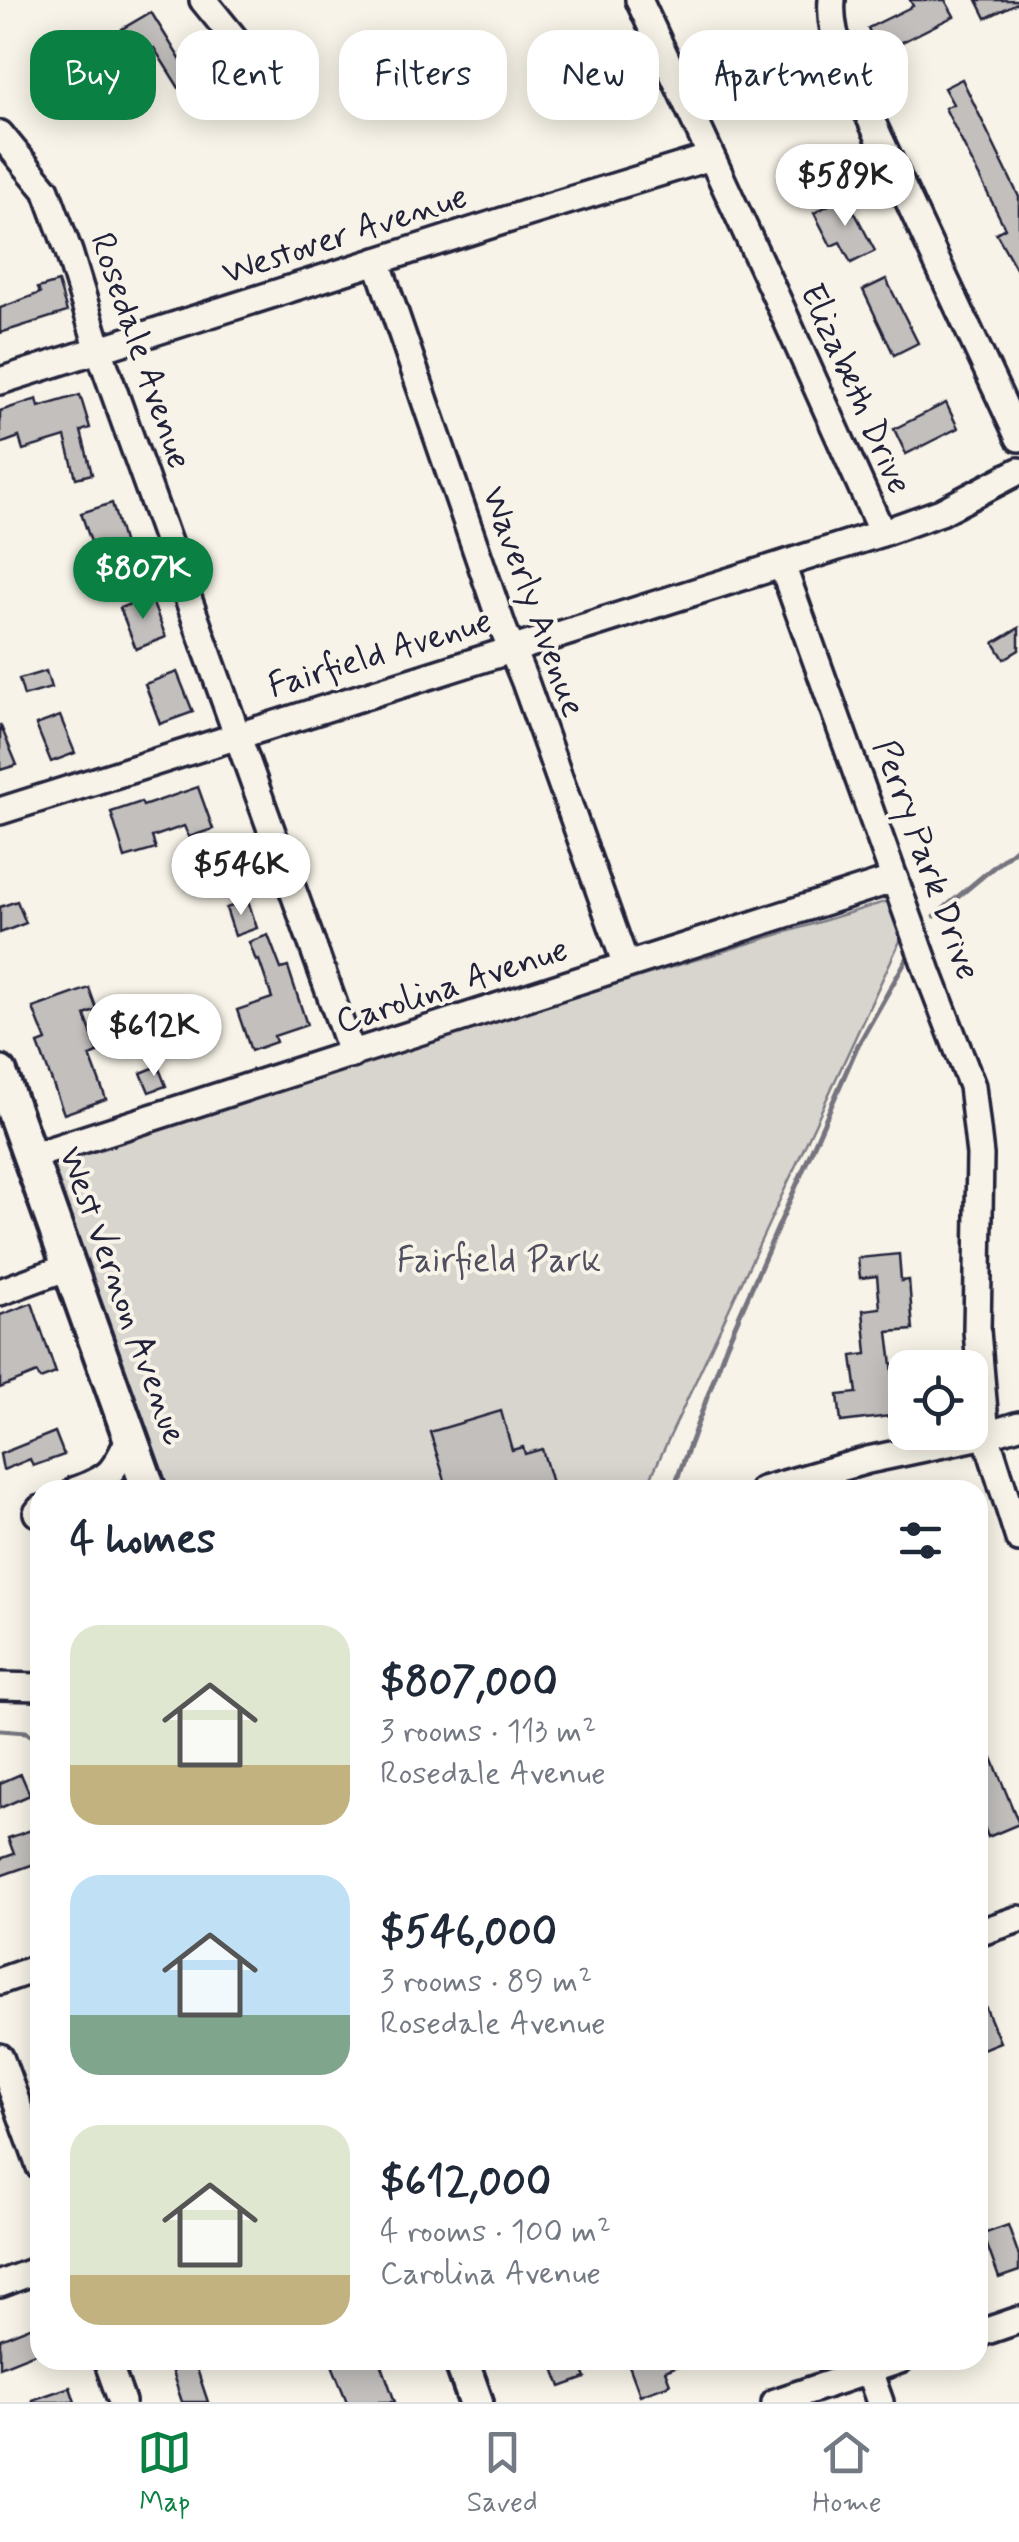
<!DOCTYPE html>
<meta charset="utf-8">
<style>
body{margin:0;font-family:Mynerve,sans-serif;background:#f2f2f3;color:#1f2937;height:100vh;display:flex;flex-direction:column;font-size:38px;white-space:nowrap}
*{box-sizing:border-box;margin:0}
p{font-size:32px;color:#747a83}
.icon{flex:none;width:55px;height:55px;fill:none;stroke:currentColor;stroke-width:2;stroke-linecap:round;stroke-linejoin:round}
.map{position:relative;flex:1;overflow:hidden}
.side{position:absolute;left:30px;top:1480px;width:958px;height:890px;display:flex;flex-direction:column;background:#fff;border-radius:30px;box-shadow:0 5px 25px #0003}
.side>*{flex:none}
.hud{position:absolute;left:30px;top:30px;width:960px;height:90px;display:flex;gap:20px}
.buttons{position:absolute;left:888px;top:1350px;display:grid;gap:20px}
.buttons a{display:grid;place-items:center;width:100px;height:100px;border-radius:20px;background:#fff;box-shadow:0 5px 25px #0003;font-size:50px}
.price{position:absolute;translate:-50% -85px;padding:0 22px;border-radius:35px;background:#fff;color:#222;font-size:32px;line-height:65px;filter:drop-shadow(0 2px 5px #0008)}
.price::after{content:'';position:absolute;left:50%;top:60px;width:30px;height:22px;margin-left:-15px;background:inherit;clip-path:polygon(0 0,100% 0,50% 100%)}
.price.active{background:#0b8043;color:#fff}
ul{padding:0;list-style:none}
li{display:flex;align-items:center;gap:30px;height:250px;padding:0 40px}
li span{display:grid;place-items:center;flex:none;width:280px;height:200px;border-radius:30px;color:#555}
li>.icon{margin-inline-start:auto}
span .icon{width:120px;height:120px;fill:#fffc;stroke-width:1}
li b{font-size:42px}
h2{display:flex;justify-content:space-between;align-items:center;height:120px;padding:0 40px;font-size:42px}
.tag{padding:0 35px;border-radius:30px;background:#fff;box-shadow:0 5px 25px #0003;font-size:35px;line-height:90px}
.tag.active{background:#0b8043;color:#fff}
.dock{display:flex;justify-content:space-around;align-items:center;height:140px;border-top:2px solid #e0e1e3;background:#fff;font-size:28px;color:#747a83}
.dock a{display:grid;justify-items:center;gap:5px}
.dock .active{color:#0b8043}
.map>svg:first-child{display:block}
.green{fill:#d8d5cf;stroke:#7d7c85;stroke-width:2.5}
.lines{fill:none;stroke-linecap:round;stroke-linejoin:round}
.stream{stroke:#76747f;stroke-width:5}
.building{fill:#c2bfbd;stroke:#22223b;stroke-width:2.5}
.minor-casing{stroke:#22223b;stroke-width:32}
.major-casing{stroke:#22223b;stroke-width:40}
.minor{stroke:#f7f3e8;stroke-width:25}
.major{stroke:#f7f3e8;stroke-width:32}
.labels{text-anchor:middle;dominant-baseline:central;stroke-width:8;stroke-linejoin:round;paint-order:stroke}
.street-label{font-size:35px;fill:#22223b;stroke:#f7f3e8}
.park-label{font-size:35px;fill:#504f60;stroke:#f7f3e8}
</style>
<div class="map">
<svg width="1019" height="2402" viewBox="0 0 1019 2402">
<rect width="100%" height="100%" fill="#f7f3e8"/>
<filter id="ink" filterUnits="userSpaceOnUse"><feTurbulence type="fractalNoise" baseFrequency=".01" numOctaves="2"/><feDisplacementMap in="SourceGraphic" scale="20" xChannelSelector="R" yChannelSelector="G"/><feConvolveMatrix kernelMatrix="1 2 1 2 8 2 1 2 1" color-interpolation-filters="sRGB"/></filter>
<g filter="url(#ink)">
<polygon class="green" points="891,900 901,939 645,1490 145,1490 32,1163"/>
<g class="lines">
<g class="stream">
<polyline points="935,916 1019,846"/>
<polyline points="673,1490 726,1346 857,1047 908,957"/>
<polyline points="0,1730 26,1732 40,1741"/>
</g>
</g>
<g class="building">
<polygon points="910,0 945,0 954,16 880,53 868,28 913,6"/>
<polygon points="977,0 1019,0 1019,2 986,18"/>
<polygon points="151,12 180,59 187,55 200,76 179,88 154,48 146,53 141,44 134,48 122,29"/>
<polygon points="785,39 802,83 758,100 741,55"/>
<polygon points="962,79 1019,197 1019,274 996,233 1005,228 945,108 953,104 944,88"/>
<polygon points="846,196 875,251 851,263 840,242 831,246 814,213"/>
<polygon points="886,279 918,343 894,355 863,290"/>
<polygon points="58,282 67,312 0,333 0,308 40,293 38,288"/>
<polygon points="80,395 90,428 81,431 92,474 76,478 65,437 23,450 19,437 0,444 0,411 37,399 39,407"/>
<polygon points="946,403 958,428 906,454 894,429"/>
<polygon points="112,503 131,569 103,577 81,513"/>
<polygon points="150,596 166,637 136,649 120,608"/>
<polygon points="1019,628 1019,650 1004,659 994,643"/>
<polygon points="46,671 51,688 24,696 19,679"/>
<polygon points="177,672 193,712 160,724 145,684"/>
<polygon points="60,716 75,753 51,762 36,725"/>
<polygon points="0,724 17,765 0,770"/>
<polygon points="198,787 213,829 189,837 184,826 152,837 156,849 125,858 111,812 141,802 143,806"/>
<polygon points="17,901 26,923 0,933 0,907"/>
<polygon points="248,901 257,928 235,936 226,908"/>
<polygon points="268,935 281,969 288,967 307,1025 274,1036 276,1042 251,1051 237,1010 272,998 259,960 256,961 249,942"/>
<polygon points="89,988 97,1010 85,1015 98,1053 90,1056 106,1099 64,1114 38,1044 46,1041 33,1008"/>
<polygon points="158,1066 166,1086 149,1092 141,1073"/>
<polygon points="899,1254 901,1281 909,1280 913,1330 888,1332 898,1415 841,1422 838,1395 857,1393 852,1356 867,1354 863,1310 880,1308 877,1276 860,1278 858,1258"/>
<polygon points="32,1303 56,1373 40,1379 37,1373 0,1388 0,1315"/>
<polygon points="501,1411 512,1450 523,1447 525,1454 542,1449 554,1490 448,1490 430,1432"/>
<polygon points="55,1432 64,1455 33,1466 30,1459 3,1470 0,1454"/>
<polygon points="990,1753 1019,1824 988,1837 978,1811 978,1758"/>
<polygon points="21,1774 30,1795 0,1808 0,1783"/>
<polygon points="40,1827 40,1862 0,1876 0,1859 14,1854 8,1838"/>
<polygon points="978,1989 1000,2042 978,2051"/>
<polygon points="1008,2225 1019,2256 1019,2271 999,2278 983,2234"/>
<polygon points="40,2323 40,2351 0,2367 0,2339"/>
<polygon points="168,2360 194,2360 208,2402 182,2402"/>
<polygon points="330,2360 380,2360 395,2402 347,2402"/>
<polygon points="551,2360 578,2360 586,2378 561,2387"/>
<polygon points="627,2360 689,2360 690,2361 665,2371 670,2384 640,2395"/>
<polygon points="70,2387 75,2402 32,2402 32,2400"/>
</g>
<g class="lines">
<g class="minor-casing">
<g id="minor">
<polyline points="203,0 264,75"/>
<polyline points="639,0 779,303 882,533"/>
<path d="M832 0C830 23 836 41 844 62L1019 438"/>
<polyline points="0,134 46,190 69,252 99,350 352,1055"/>
<polyline points="377,261 503,628 525,682 626,965"/>
<polyline points="0,381 528,213 711,157"/>
<polyline points="782,565 928,972 972,1086 980,1155 977,1331 986,1435 1019,1539"/>
<polyline points="0,811 882,533 941,512 1019,471"/>
<polyline points="29,1157 895,879"/>
<polyline points="0,1292 68,1267"/>
<path d="M76 1490C112 1477 114 1471 130 1437"/>
<polyline points="763,1490 868,1460 986,1435 1019,1425"/>
<polyline points="37,1513 40,1509"/>
<polyline points="0,1686 40,1687"/>
<polyline points="978,1933 1019,1919"/>
<polyline points="0,1981 40,1967"/>
<polyline points="0,2057 40,2167"/>
<polyline points="0,2284 40,2269"/>
<polyline points="978,2334 1019,2320"/>
<polyline points="107,2360 122,2402"/>
<polyline points="865,2360 880,2402"/>
<polyline points="775,2402 900,2360"/>
</g>
</g>
<g class="major-casing">
<g id="major">
<polyline points="0,1073 149,1490"/>
<polyline points="461,2360 476,2402"/>
</g>
</g>
<use href="#minor" class="minor"/>
<use href="#major" class="major"/>
</g>
</g>
<g class="labels">
<g class="street-label">
<text transform="translate(345 235) rotate(-18)">Westover Avenue</text>
<text transform="translate(140 351) rotate(71)">Rosedale Avenue</text>
<text transform="translate(855 389) rotate(66)">Elizabeth Drive</text>
<text transform="translate(533 602) rotate(70)">Waverly Avenue</text>
<text transform="translate(380 654) rotate(-17)">Fairfield Avenue</text>
<text transform="translate(926 860) rotate(70)">Perry Park Drive</text>
<text transform="translate(452 986) rotate(-18)">Carolina Avenue</text>
<text transform="translate(122 1296) rotate(70)">West Vernon Avenue</text>
</g>
<g class="park-label">
<text x="499" y="1261">Fairfield Park</text>
</g>
</g>
</svg>
<div class="buttons">
<a><svg class="icon" aria-label="locate" viewBox="0 0 24 24"><circle cx="12" cy="12" r="6"/><path d="M12 2v4M12 18v4M2 12h4M18 12h4"/></svg></a>
</div>
<b class="price" style="left:845px;top:229px">$589K</b>
<b class="price active" style="left:143px;top:622px">$807K</b>
<b class="price" style="left:241px;top:918px">$546K</b>
<b class="price" style="left:154px;top:1079px">$612K</b>
<div class="hud">
<a class="tag active">Buy</a>
<a class="tag">Rent</a>
<a class="tag">Filters</a>
<a class="tag">New</a>
<a class="tag">Apartment</a>
</div>
<section class="side">
<h2>4 homes<svg class="icon" aria-label="filters" viewBox="0 0 24 24"><path d="M4 7h16M4 17h16"/><circle cx="9" cy="7" r="2"/><circle cx="15" cy="17" r="2"/></svg></h2>
<ul>
<li><span style="background:linear-gradient(#dfe7d0 70%,#c2b280 0)"><svg class="icon" aria-label="home" viewBox="0 0 24 24"><path d="M3 11l9-7 9 7M6 9v11h12V9"/></svg></span><div><b>$807,000</b><p>3 rooms · 113 m²</p><p>Rosedale Avenue</p></div></li>
<li><span style="background:linear-gradient(#bfe0f5 70%,#7fa58c 0)"><svg class="icon" aria-label="home" viewBox="0 0 24 24"><path d="M3 11l9-7 9 7M6 9v11h12V9"/></svg></span><div><b>$546,000</b><p>3 rooms · 89 m²</p><p>Rosedale Avenue</p></div></li>
<li><span style="background:linear-gradient(#dfe7d0 75%,#c2b280 0)"><svg class="icon" aria-label="home" viewBox="0 0 24 24"><path d="M3 11l9-7 9 7M6 9v11h12V9"/></svg></span><div><b>$612,000</b><p>4 rooms · 100 m²</p><p>Carolina Avenue</p></div></li>
</ul>
</section>
</div>
<nav class="dock">
<a class="active"><svg class="icon" aria-label="map" viewBox="0 0 24 24"><path d="M3 6l6-2 6 2 6-2v14l-6 2-6-2-6 2zM9 4v14M15 6v14"/></svg>Map</a>
<a><svg class="icon" aria-label="saved" viewBox="0 0 24 24"><path d="M7 4h10v16l-5-4-5 4z"/></svg>Saved</a>
<a><svg class="icon" aria-label="home" viewBox="0 0 24 24"><path d="M3 11l9-7 9 7M6 9v11h12V9"/></svg>Home</a>
</nav>
